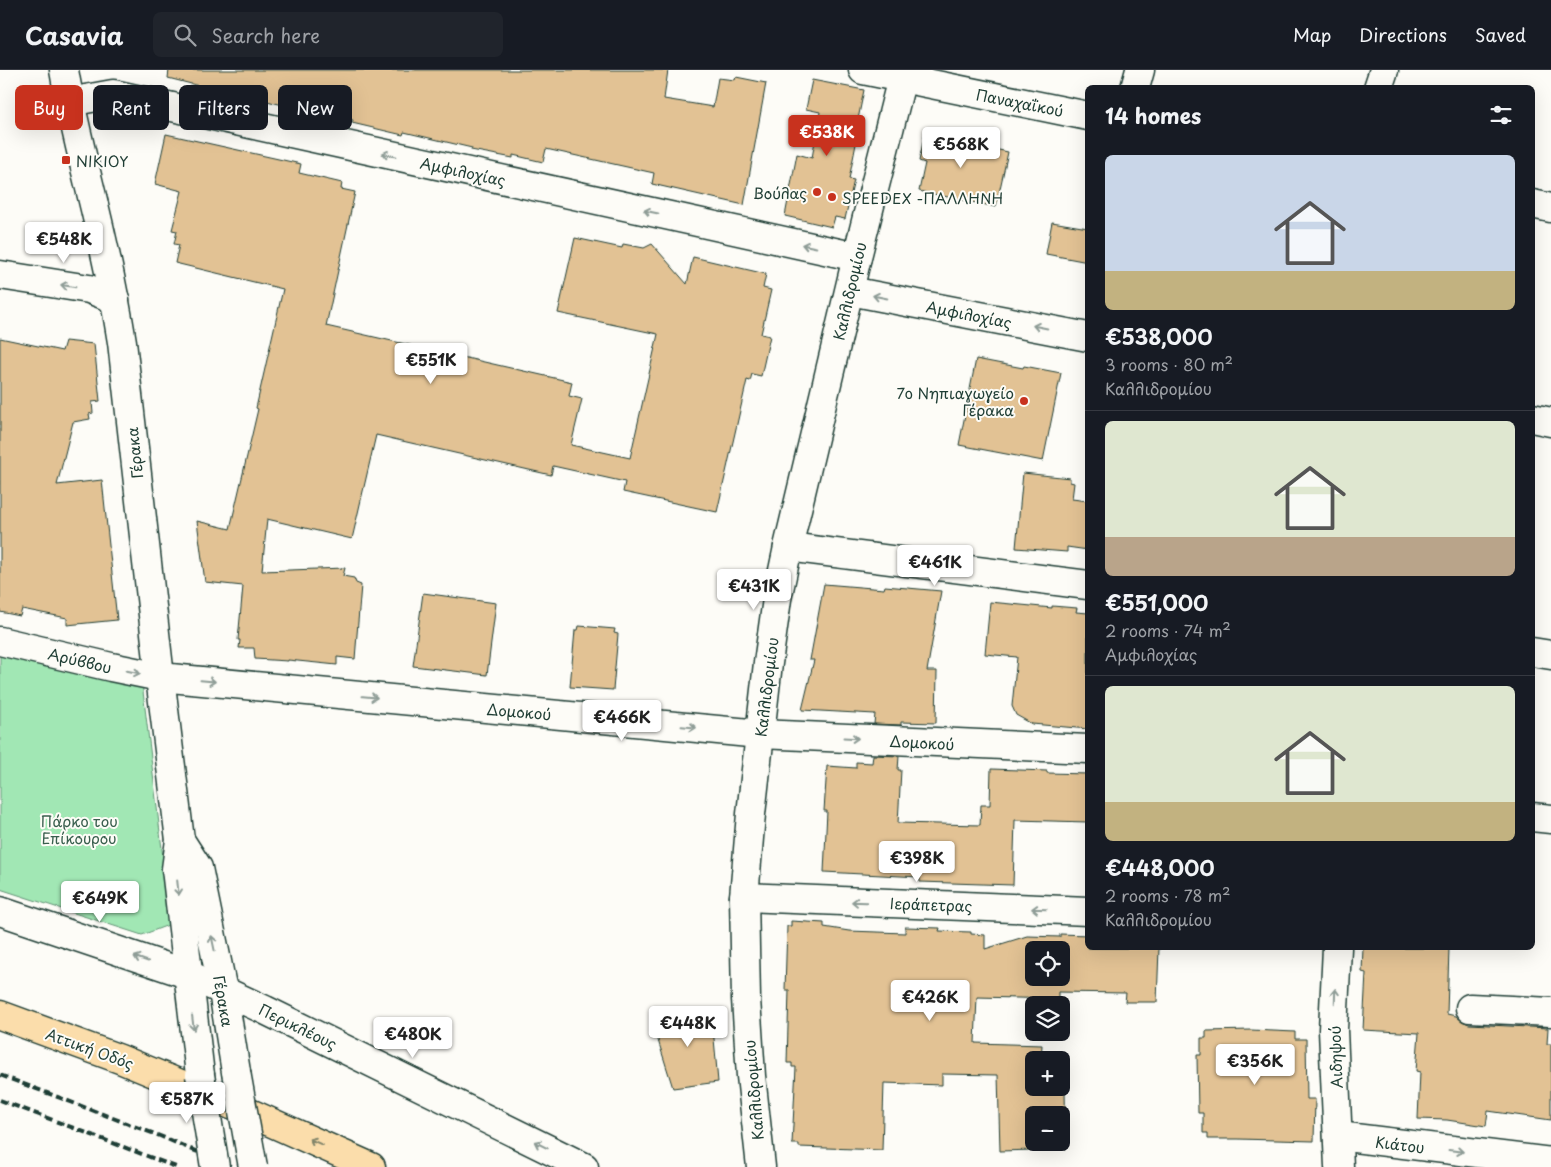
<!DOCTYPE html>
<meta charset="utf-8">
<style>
body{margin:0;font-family:"Playpen Sans",sans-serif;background:#20242c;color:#f1f3f6;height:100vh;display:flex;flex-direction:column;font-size:19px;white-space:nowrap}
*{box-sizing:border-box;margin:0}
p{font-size:16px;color:#9ea1a6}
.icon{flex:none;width:28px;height:28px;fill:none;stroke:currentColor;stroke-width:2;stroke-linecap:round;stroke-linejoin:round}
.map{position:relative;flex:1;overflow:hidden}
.side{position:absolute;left:1085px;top:15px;width:450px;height:865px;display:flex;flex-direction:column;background:#171b24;border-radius:8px;box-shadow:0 5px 20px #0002}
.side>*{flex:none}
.guide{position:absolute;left:15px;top:15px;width:475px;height:45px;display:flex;gap:10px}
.buttons{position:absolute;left:1025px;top:871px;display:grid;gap:10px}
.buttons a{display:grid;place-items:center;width:45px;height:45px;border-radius:8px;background:#171b24;box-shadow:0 5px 20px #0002;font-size:25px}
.price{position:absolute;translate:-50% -42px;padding:0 11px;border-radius:5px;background:#fff;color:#222;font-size:16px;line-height:32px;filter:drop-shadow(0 1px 2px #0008)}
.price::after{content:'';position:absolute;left:50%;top:30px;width:15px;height:11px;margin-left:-8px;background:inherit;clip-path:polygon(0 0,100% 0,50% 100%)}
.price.on{background:#c8321e;color:#fff}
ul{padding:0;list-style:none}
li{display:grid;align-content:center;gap:10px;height:265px;padding:0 20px}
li+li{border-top:1px solid #363941}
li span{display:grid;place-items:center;height:155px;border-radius:8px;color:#555}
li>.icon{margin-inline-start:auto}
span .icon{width:90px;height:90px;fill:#fffc;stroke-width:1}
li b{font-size:21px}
h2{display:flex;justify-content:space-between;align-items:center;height:60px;padding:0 20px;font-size:21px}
.tag{padding:0 18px;border-radius:8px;background:#171b24;box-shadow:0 5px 20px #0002;font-size:18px;line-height:45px}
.tag.on{background:#c8321e;color:#fff}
header{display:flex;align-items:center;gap:30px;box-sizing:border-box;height:70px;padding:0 25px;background:#171b24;border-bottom:1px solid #363941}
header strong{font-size:24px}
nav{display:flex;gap:28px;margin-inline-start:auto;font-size:18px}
.search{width:350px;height:45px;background:#20242c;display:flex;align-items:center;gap:12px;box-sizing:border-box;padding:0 18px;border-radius:8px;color:#9ea1a6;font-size:19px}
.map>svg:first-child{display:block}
.green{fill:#a1e7b4;stroke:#609274}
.building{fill:#e2c294;stroke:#1f3d34;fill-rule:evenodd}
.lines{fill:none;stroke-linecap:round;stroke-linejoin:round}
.street-casing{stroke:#1f3d34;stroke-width:31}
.secondary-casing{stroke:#1f3d34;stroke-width:31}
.highway-casing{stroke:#1f3d34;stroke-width:31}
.street{stroke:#fdfcf7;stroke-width:28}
.secondary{stroke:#fdfcf7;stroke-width:28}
.highway{stroke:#fbddab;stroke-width:28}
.rail{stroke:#1f3d34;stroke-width:4;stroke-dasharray:8 4;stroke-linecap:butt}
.secondary-bridge-casing{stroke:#1f3d34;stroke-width:31;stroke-linecap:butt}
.secondary-bridge{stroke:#fdfcf7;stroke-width:28}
.oneway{stroke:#8e9c96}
.oneway2{stroke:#82856a}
.poi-dot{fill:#c8321e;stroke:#fdfcf7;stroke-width:2}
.labels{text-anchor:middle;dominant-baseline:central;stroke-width:4;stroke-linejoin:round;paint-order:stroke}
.street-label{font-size:15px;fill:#1f3d34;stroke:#fdfcf7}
.poi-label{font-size:15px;fill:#1f3d34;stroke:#fdfcf7;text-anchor:start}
.park-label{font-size:15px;fill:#395f4e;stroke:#fdfcf7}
</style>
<header>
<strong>Casavia</strong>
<div class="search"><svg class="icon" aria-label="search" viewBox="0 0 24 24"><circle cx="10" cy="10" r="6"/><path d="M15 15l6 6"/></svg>Search here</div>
<nav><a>Map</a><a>Directions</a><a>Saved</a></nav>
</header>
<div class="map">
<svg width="1551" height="1097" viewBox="0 0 1551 1097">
<rect width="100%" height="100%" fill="#fdfcf7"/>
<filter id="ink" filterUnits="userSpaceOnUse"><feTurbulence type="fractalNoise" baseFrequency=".02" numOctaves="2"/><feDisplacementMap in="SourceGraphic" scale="10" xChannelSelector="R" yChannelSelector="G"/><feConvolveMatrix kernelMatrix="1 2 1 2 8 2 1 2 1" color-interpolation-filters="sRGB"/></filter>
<g filter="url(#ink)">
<polygon class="green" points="0,583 142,613 171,854 142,865 0,819"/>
<g class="building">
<polygon points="169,0 668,0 664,29 713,37 718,8 735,10 736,7 766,13 744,135 652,114 654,103 546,79 543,92 513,85 513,88 471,80 472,78 404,62 403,65 352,53 353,50 287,34 287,36 263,30 262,32 168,8"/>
<polygon points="812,10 864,20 856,59 859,59 849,109 854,110 845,149 835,147 832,157 785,146 797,84 812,88 820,42 806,39"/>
<polygon points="926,59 962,67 963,68 962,72 1008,82 996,137 919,121 925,93 919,91"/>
<polygon points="166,64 301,94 299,103 342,113 341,119 355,122 326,256 572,312 569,326 582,329 571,375 630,388 658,264 558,243 575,168 622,178 623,174 644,178 652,174 687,214 693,187 766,204 763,218 771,220 761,264 770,266 761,306 752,304 750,311 747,310 717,442 623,422 625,412 553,396 551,405 376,365 352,469 267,449 262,501 345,498 343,506 354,508 356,513 361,515 355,589 337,587 337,595 288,590 288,591 255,589 254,578 239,578 240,570 238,570 243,516 205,512 197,451 230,459 258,339 256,338 283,219 175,193 179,175 174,174 177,161 172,160 182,121 155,114"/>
<polygon points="1052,152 1088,158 1088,192 1046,184"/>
<polygon points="0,268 62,281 65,271 94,274 100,331 92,332 93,343 89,344 90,349 73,352 57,415 102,410 117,550 67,555 67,548 22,539 20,546 0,542"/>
<polygon points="976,289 1023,298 1024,296 1061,303 1043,391 959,375"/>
<polygon points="1023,403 1070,408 1070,412 1074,413 1072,429 1088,431 1088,480 1067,477 1067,482 1016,478"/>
<polygon points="824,514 884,519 885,516 941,521 927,601 937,601 936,653 901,652 901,655 874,654 875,644 802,640 814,590 810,590"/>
<polygon points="423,523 496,533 487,605 413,596"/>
<polygon points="990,532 1052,538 1052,536 1077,538 1076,542 1088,543 1088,659 1032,654 1016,645 1012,636 1017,587 985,584"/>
<polygon points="579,556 615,559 614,563 618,564 613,620 570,617 575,560 578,560"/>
<polygon points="873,685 899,686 898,700 901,700 898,753 980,755 981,735 990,735 991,699 1047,701 1047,703 1088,704 1088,752 1015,750 1013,815 920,812 920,807 824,802 827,741 824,741 827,696 856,698 856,692 872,693"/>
<path d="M791 851 824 853V857L849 861 905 863V857L940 858 939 861 971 862V864L985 865V879L1027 866 1060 867V864L1088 865V878H1159L1157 932H1125L1126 923 1058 922V929L977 927 975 973 1042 975 1041 990H1034V1018H1041V1022L1065 1021 1066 1079 1000 1081 998 1005 942 1004V1015L884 1013 882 1080 799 1077V1074H792L796 997H792V993H787L789 920H785L787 856H791ZM1034 880H1061V908H1034ZM1034 1045H1061V1072H1034Z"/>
<polygon points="1363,878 1449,878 1447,944 1456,946 1462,951 1469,954 1548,958 1547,974 1551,974 1551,1050 1488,1041 1486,1056 1447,1050 1418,1049 1420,1002 1416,1001 1419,963 1363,960 1366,903 1362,902"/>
<polygon points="656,942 700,943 701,946 712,947 718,1012 673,1018 657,967"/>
<polygon points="1251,960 1295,962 1295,969 1306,969 1307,1029 1315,1029 1314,1071 1238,1069 1208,1069 1208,1063 1203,1063 1203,1043 1198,1043 1197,985 1201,985 1201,968 1206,968 1206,961"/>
</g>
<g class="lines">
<g class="street-casing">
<g id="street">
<polyline points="863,0 1088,46"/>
<polyline points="1135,18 1140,0"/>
<polyline points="1378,18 1384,0"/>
<polyline points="69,32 113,24 857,187"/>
<polyline points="1532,134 1551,138"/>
<polyline points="0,205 89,219 115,229"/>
<polyline points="850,221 1088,267"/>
<polyline points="1532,348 1551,352"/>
<polyline points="788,477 1088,515"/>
<polyline points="0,571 111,597 160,607 760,664 1088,679"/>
<polyline points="1532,582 1551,585"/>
<polyline points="1532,747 1551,749"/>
<polyline points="744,827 1088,841"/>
<polyline points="0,841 187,904 265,940 584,1097"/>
<polyline points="1337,878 1333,960 1339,1097"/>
<polyline points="1470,938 1551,942"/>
<polyline points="1338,1066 1551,1092"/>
<polyline points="761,1097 751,1006 746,929 744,827 751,744 768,593 777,529 788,477 857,187 904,0"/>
</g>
</g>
<g class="secondary-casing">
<g id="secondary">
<path d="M64 0C73 53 87 104 99 156 108 195 116 234 122 272L160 607 180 770 176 799 200 1005"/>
<polyline points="180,770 198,798 223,921 236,1002"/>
</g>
</g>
<g class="highway-casing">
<polyline id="highway" points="0,945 120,989 241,1039 371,1097"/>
</g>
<use href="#street" class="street"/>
<use href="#secondary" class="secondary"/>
<use href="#highway" class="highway"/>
<g class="rail">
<polyline points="0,1005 160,1066 233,1097"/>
<polyline points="0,1030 176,1097"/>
</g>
<g class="secondary-bridge-casing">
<g id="secondary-bridge">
<polyline points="236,1002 253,1097"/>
<polyline points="200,1005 215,1097"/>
</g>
</g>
<use href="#secondary-bridge" class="secondary-bridge"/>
</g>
<defs><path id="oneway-shaft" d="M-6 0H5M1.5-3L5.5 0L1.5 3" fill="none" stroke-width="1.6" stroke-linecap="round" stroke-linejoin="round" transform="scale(1.25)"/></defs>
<g class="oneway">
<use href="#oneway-shaft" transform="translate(389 85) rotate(-168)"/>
<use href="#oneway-shaft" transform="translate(651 142) rotate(-168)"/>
<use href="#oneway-shaft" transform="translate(809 176) rotate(-168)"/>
<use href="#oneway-shaft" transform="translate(68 216) rotate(-171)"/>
<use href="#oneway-shaft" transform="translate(880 227) rotate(-169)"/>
<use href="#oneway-shaft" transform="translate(1040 257) rotate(-169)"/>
<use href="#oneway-shaft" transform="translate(133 602) rotate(12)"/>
<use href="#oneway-shaft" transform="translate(208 611) rotate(5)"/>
<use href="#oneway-shaft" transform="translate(370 627) rotate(5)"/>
<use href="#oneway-shaft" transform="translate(689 657) rotate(5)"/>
<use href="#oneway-shaft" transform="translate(851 668) rotate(3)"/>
<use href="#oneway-shaft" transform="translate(178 818) rotate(84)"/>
<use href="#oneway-shaft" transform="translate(859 832) rotate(-178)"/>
<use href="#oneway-shaft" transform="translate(1039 839) rotate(-178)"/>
<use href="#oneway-shaft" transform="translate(213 873) rotate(-102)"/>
<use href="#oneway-shaft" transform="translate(141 889) rotate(-161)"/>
<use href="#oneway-shaft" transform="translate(1335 926) rotate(-88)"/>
<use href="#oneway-shaft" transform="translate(193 953) rotate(83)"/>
<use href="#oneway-shaft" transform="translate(541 1075) rotate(-154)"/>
<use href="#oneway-shaft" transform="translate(1456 1081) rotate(7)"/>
</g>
<use class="oneway2" href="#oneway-shaft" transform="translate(316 1072) rotate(-156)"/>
</g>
<g class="poi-dot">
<rect x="61" y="85" width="10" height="10" rx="2.5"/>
<circle cx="817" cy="122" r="5"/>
<circle cx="832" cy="127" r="5"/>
<circle cx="1024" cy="331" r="5"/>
</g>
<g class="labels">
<g class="street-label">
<text transform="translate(1020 32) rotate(11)">Παναχαΐκού</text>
<text transform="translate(463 101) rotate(12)">Αμφιλοχίας</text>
<text transform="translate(849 221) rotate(-77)">Καλλιδρομίου</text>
<text transform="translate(969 244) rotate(11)">Αμφιλοχίας</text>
<text transform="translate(134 383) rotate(-96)">Γέρακα</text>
<text transform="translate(80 590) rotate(13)">Αρύββου</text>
<text transform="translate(766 617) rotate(-83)">Καλλιδρομίου</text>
<text transform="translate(519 641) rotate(5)">Δομοκού</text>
<text transform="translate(922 672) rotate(3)">Δομοκού</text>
<text transform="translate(931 834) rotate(2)">Ιεράπετρας</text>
<text transform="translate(224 931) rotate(80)">Γέρακα</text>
<text transform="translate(298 956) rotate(26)">Περικλέους</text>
<text transform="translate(90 978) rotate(20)">Αττική Οδός</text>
<text transform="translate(1335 987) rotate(-92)">Αιδηψού</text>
<text transform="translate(753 1020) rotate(-95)">Καλλιδρομίου</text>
<text transform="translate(1400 1074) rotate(7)">Κιάτου</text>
</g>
<g class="poi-label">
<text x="76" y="90">ΝΙΚΙΟΥ</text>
<text x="807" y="122" text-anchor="end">Βούλας</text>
<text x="842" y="127">SPEEDEX -ΠΑΛΛΗΝΗ</text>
<text x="1014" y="322" text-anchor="end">7ο Νηπιαγωγείο<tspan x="1014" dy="17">Γέρακα</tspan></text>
</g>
<g class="park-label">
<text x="79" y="750">Πάρκο του<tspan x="79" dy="17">Επίκουρου</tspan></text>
</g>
</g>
</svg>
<div class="buttons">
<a><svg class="icon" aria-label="locate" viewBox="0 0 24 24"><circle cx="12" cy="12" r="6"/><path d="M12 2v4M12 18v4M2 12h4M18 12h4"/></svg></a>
<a><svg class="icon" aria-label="layers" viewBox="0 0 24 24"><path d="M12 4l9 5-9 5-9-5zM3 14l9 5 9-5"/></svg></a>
<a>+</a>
<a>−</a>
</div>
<b class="price on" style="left:827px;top:87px">€538K</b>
<b class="price" style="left:961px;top:99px">€568K</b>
<b class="price" style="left:64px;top:194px">€548K</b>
<b class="price" style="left:431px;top:315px">€551K</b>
<b class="price" style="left:935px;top:517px">€461K</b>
<b class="price" style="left:754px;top:541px">€431K</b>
<b class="price" style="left:622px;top:672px">€466K</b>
<b class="price" style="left:917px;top:813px">€398K</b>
<b class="price" style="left:100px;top:853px">€649K</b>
<b class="price" style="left:930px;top:952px">€426K</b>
<b class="price" style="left:688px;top:978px">€448K</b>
<b class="price" style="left:413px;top:989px">€480K</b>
<b class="price" style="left:1255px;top:1016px">€356K</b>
<b class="price" style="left:187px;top:1054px">€587K</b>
<div class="guide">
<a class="tag on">Buy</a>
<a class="tag">Rent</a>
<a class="tag">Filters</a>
<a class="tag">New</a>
</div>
<section class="side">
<h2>14 homes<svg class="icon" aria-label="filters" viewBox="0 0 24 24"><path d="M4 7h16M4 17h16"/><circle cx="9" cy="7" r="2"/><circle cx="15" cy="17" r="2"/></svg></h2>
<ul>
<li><span style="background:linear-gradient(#c9d6e8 75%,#c2b280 0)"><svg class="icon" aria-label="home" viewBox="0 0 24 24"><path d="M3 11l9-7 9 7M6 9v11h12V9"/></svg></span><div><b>€538,000</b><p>3 rooms · 80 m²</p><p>Καλλιδρομίου</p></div></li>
<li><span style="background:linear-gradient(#dfe7d0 75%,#b9a48a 0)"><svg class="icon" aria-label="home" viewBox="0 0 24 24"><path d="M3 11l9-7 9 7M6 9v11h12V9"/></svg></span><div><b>€551,000</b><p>2 rooms · 74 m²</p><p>Αμφιλοχίας</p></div></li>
<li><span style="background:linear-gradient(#dfe7d0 75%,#c2b280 0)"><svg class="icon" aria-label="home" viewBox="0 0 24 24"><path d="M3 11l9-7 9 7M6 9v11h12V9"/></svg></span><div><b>€448,000</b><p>2 rooms · 78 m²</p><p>Καλλιδρομίου</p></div></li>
</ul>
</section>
</div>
